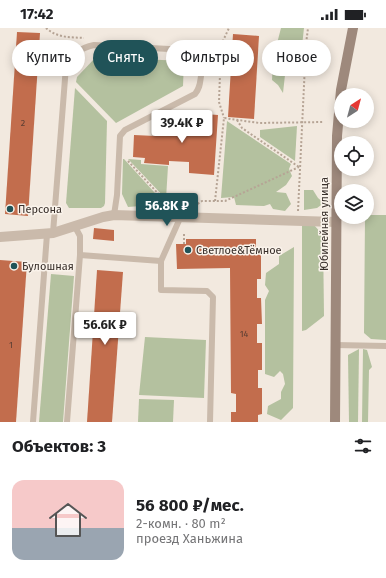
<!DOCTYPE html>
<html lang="ru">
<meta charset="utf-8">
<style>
body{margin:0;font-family:"Fira Sans",sans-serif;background:#f2f2f2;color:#202124;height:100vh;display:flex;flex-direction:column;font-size:15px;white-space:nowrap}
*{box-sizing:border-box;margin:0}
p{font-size:13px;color:#757577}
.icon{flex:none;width:22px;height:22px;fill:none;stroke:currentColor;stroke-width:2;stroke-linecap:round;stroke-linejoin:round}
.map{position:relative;height:394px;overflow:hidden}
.drawer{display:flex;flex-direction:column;background:#fff;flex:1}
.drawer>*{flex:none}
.hud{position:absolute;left:12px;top:12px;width:362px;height:36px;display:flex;gap:8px}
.needle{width:26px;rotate:36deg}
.tools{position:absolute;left:334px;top:60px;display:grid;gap:8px}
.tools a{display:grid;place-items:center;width:40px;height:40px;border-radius:50%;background:#fff;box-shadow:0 2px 10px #0003;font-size:20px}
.price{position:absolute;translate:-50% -34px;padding:0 9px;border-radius:4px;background:#fff;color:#222;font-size:13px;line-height:26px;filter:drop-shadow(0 1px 2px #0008)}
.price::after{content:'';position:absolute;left:50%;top:24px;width:12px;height:9px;margin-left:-6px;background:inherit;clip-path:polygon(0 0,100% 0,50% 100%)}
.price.on{background:#205358;color:#fff}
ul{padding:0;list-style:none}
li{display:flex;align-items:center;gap:12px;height:100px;padding:0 12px}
li span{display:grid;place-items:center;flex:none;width:112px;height:80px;border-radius:12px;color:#555}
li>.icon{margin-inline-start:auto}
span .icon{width:48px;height:48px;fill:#fffc;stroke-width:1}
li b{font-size:17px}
h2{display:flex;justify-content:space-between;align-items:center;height:48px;padding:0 12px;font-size:17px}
.chip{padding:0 14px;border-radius:18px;background:#fff;box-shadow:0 2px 10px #0003;font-size:14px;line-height:36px}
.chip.on{background:#205358;color:#fff}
.status{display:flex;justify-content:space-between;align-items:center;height:28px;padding:0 20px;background:#fff;direction:ltr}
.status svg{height:11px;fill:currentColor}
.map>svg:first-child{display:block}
.green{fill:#b4c19f}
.building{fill:#c26d4d}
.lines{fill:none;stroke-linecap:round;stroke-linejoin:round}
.path{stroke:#b6a495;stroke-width:2;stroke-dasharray:2 2;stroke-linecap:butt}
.service{stroke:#cabaab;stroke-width:6}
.minor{stroke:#cabaab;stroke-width:10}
.secondary{stroke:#9e897c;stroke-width:10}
.poi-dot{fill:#205358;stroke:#faf3eb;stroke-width:1.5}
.labels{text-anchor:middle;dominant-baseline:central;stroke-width:3;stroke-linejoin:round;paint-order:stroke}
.number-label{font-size:9px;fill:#5a3e33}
.poi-label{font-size:11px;fill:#382f2a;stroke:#faf3eb;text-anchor:start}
.street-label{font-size:11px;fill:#382f2a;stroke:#faf3eb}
</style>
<div class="status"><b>17:42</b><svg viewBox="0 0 49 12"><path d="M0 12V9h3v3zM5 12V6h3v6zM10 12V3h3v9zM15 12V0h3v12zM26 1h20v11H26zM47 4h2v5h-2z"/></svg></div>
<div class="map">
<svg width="386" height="394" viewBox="0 0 386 394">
<rect width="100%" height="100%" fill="#f2e9df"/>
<g class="green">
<polygon points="281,0 304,0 302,18 296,25 286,26 292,31 290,37 290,48 285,47 283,65 278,57 272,52 273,31"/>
<polygon points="96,29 184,33 183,58 116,95 76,54 77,49"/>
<polygon points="75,60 107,93 105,175 104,178 101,180 69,180 66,175"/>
<polygon points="227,93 291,136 289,141 292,148 286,157 276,164 286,165 291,176 285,183 273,181 270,176 264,178 236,177 234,169 221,170"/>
<polygon points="297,98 295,133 260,109 260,102"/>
<polygon points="123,131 124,131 165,176 128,179 122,166"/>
<polygon points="128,131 141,132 141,136 168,138 166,171"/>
<polygon points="304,162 313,162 318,170 324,175 317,180 304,182"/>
<polygon points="367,187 386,187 386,312 371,311 364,305 365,189 367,189"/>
<polygon points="302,196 313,196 323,207 324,288 306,302 302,303"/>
<polygon points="294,219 293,380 281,392 267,386 268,378 281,371 281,364 285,356 283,346 280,343 274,349 265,346 265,272 269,263 265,257 266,245 279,236 279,228"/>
<polygon points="51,246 74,248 63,394 39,394"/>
<polygon points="145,309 206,312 204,370 139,367"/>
<polygon points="359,321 358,394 349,394 348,327"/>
<polygon points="363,321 367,322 372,339 369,342 368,394 362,394"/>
<polygon points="139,371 174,372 173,394 138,394"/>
</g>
<g class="building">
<polygon points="17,4 40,5 28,188 5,186"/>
<polygon points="233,6 259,8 254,91 228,89"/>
<polygon points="192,85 218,87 214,147 189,145 189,134 169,133 169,137 144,135 145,130 133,129 134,107 155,108 156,94 192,97"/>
<polygon points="94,200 114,202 114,213 93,211"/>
<polygon points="186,211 256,211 256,225 261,225 261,251 257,251 257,270 261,270 262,296 257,296 257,315 262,315 262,342 258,342 258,360 262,360 262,386 258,387 258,394 231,394 231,384 236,384 236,366 231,365 230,240 177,241 176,216 186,216"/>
<polygon points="0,232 27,234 16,394 0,394"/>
<polygon points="97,242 123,244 112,394 87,394"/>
</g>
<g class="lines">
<g class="path">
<path d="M46 0C57 10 70 9 84 10"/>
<polyline points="198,16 221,17 219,74 224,90"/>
<polyline points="221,17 229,0"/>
<polyline points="237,92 242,100 299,139"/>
<polyline points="128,133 165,173"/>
<polyline points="215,173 224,90 259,95 324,94"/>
<polyline points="190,177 196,177 202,173 225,173 299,139"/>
<polyline points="298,183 306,16 308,0"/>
<polyline points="184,216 184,205"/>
</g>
<g class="service">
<polyline points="181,188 161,233 161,262 207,263 213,269 210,394"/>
<polyline points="74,197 80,208 80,227 161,233"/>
<path d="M53 205 66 38C73 26 80 20 94 17L188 22C202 26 201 35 201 48 200 55 200 60 195 66L125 102 120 108 117 167 114 187"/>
<polyline points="335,317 386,318"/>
<polyline points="33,394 47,206"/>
<polyline points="67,394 80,227"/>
</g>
<polyline class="minor" points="0,209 53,205 103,189 114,187 336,194"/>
<polyline class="secondary" points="335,394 337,108 341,62 353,0"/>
</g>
<g class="poi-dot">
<circle cx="10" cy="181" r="4"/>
<circle cx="188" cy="222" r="4"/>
<circle cx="14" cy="238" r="4"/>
</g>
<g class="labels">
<g class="number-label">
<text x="23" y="95">2</text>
<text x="244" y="306">14</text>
<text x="11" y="317">1</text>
</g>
<g class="poi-label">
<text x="18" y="181">Персона</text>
<text x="196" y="222">Светлое&amp;Тёмное</text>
<text x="22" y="238">Булошная</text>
</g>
<g class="street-label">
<text transform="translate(324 196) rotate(-90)">Юбилейная улица</text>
</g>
</g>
</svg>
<div class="tools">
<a><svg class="needle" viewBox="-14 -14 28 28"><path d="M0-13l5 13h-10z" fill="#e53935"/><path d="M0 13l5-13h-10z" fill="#757577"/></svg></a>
<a><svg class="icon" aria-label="locate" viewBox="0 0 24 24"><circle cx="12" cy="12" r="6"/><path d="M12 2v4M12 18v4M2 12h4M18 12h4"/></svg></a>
<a><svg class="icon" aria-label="layers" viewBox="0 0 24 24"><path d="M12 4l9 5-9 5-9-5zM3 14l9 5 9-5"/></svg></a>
</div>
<b class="price" style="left:182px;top:116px">39.4K ₽</b>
<b class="price on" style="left:167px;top:199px">56.8K ₽</b>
<b class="price" style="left:105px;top:318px">56.6K ₽</b>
<div class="hud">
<a class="chip">Купить</a>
<a class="chip on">Снять</a>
<a class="chip">Фильтры</a>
<a class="chip">Новое</a>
</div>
</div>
<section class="drawer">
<h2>Объектов: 3<svg class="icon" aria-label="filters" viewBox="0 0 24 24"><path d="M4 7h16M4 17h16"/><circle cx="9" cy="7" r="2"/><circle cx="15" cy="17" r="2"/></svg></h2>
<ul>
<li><span style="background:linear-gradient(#f6c9c9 60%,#9aa5b1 0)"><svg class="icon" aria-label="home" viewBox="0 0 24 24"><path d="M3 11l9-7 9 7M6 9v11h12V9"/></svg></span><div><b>56 800 ₽/мес.</b><p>2-комн. · 80 m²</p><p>проезд Ханьжина</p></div></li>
</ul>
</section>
